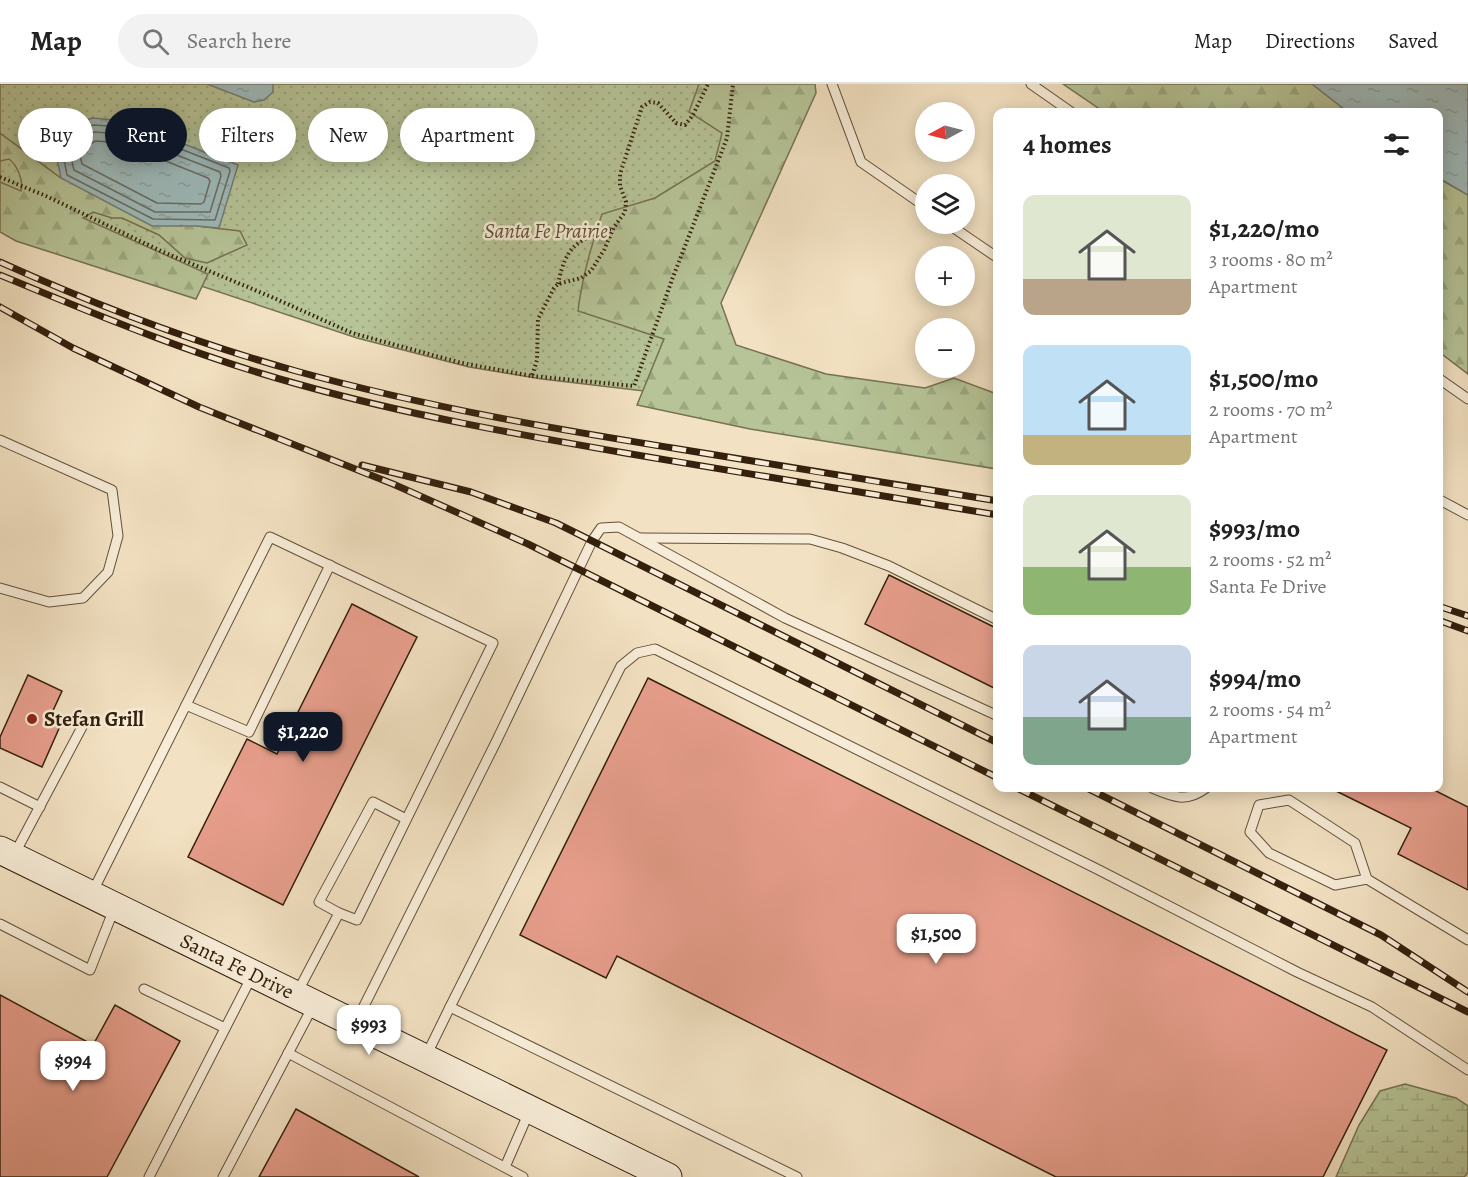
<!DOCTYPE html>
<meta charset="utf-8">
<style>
body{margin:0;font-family:Alegreya,serif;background:#f2f2f2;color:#222;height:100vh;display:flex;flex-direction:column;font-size:22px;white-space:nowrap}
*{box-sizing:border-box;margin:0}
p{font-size:20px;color:#767676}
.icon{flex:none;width:33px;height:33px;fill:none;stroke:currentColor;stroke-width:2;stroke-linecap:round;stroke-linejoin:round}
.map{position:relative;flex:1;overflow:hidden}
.side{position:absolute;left:993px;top:24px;width:450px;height:684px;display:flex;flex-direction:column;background:#fff;border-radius:12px;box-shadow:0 3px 15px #0003}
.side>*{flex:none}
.top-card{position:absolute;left:18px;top:24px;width:570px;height:54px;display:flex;gap:12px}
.needle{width:39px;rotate:263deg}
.tools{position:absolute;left:915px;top:18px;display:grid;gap:12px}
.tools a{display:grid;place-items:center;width:60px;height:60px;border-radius:50%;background:#fff;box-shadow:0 3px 15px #0003;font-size:30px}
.price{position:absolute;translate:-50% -51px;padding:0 14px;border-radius:12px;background:#fff;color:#222;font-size:20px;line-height:39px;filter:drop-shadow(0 2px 3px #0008)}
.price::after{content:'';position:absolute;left:50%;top:36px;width:18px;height:14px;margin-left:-9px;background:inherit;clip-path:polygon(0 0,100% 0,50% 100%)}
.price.active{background:#111827;color:#fff}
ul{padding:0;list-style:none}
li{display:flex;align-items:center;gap:18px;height:150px;padding:0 30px}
li span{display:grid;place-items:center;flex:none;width:168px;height:120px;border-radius:12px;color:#555}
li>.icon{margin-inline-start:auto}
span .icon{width:72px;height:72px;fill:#fffc;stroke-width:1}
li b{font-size:26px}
h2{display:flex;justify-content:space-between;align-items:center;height:72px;padding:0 30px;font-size:26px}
.pill{padding:0 21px;border-radius:27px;background:#fff;box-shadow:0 3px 15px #0003;font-size:21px;line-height:54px}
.pill.active{background:#111827;color:#fff}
header{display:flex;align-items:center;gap:36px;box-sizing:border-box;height:84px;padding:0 30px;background:#fff;border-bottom:2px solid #e0e0e0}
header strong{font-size:28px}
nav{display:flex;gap:33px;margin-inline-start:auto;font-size:21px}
.search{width:420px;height:54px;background:#f2f2f2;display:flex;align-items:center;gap:15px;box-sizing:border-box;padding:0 21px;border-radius:33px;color:#767676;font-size:22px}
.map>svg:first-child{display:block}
.grass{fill:url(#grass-dots);stroke:#767252;stroke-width:1.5}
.forest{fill:url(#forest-firs);stroke:#767252;stroke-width:1.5}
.wetland{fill:url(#wetland-marsh);stroke:#767252;stroke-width:1.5}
.water{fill:url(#water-ripples);stroke:#747d76;stroke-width:1.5}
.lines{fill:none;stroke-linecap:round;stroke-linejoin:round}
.shore{stroke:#6a6e64;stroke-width:1.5}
.building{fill:#e79e8c;stroke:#35200d;stroke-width:1.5}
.lane-casing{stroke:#64503a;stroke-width:11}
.secondary-casing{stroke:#35200d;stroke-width:29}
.path{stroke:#35200d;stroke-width:4;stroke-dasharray:1.5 3;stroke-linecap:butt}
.lane{stroke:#f7ecd7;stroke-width:9}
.secondary{stroke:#f7ecd7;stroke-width:27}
.rail-casing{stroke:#35200d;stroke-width:7}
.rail{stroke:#f7ecd7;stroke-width:4.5;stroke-dasharray:14;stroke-linecap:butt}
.poi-dot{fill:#8f2418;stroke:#f7ecd7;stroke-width:2}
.labels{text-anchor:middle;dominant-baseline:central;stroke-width:5;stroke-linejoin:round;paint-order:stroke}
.park-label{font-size:21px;font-style:italic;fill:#5c5136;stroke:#f7ecd7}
.poi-label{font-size:21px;font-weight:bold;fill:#35200d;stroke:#f7ecd7;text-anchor:start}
.street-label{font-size:21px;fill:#35200d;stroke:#f7ecd7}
</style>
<header>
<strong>Map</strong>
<div class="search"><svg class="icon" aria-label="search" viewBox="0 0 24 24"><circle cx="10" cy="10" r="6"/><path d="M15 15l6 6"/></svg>Search here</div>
<nav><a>Map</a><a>Directions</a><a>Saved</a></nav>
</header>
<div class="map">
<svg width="1468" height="1093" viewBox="0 0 1468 1093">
<defs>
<pattern id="grass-dots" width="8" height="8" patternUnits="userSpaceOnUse" patternTransform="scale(1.5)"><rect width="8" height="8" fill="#b6c497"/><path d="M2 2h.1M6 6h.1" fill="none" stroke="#9da881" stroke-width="1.8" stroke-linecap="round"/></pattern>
<pattern id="forest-firs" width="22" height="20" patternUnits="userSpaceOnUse" patternTransform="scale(1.5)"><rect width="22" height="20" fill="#b6c497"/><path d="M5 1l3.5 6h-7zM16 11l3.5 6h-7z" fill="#9da881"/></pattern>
<pattern id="wetland-marsh" width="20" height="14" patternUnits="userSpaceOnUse" patternTransform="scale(1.5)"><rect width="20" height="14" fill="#b6c497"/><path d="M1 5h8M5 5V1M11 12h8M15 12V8" fill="none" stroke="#9da881"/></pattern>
<pattern id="water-ripples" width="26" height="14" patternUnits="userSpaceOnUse" patternTransform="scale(1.5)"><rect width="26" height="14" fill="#9ebbbc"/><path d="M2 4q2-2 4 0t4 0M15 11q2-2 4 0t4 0" fill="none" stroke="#89a0a0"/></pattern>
</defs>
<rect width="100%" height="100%" fill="#f2e1c2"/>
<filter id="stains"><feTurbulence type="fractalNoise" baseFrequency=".00333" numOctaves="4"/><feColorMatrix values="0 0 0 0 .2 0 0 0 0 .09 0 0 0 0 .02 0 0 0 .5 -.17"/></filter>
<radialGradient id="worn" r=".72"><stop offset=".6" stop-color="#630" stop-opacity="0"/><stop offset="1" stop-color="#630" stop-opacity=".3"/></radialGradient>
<polygon class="grass" points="0,0 762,0 644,307 542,295 469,283 357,254 0,135"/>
<g class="forest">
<path d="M699 0H815L816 9 721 219 736 261 826 290 925 304 954 294 997 310V385L750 345 637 321 664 255 578 227C582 193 591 162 602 130L655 114 715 77 722 49 689 28Z"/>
<polygon points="1063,0 1312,0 1348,28 1104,28"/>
<path d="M0 49 61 94 197 142 240 147 247 161 207 179 185 174 159 151 122 134H112L93 128 83 134 208 190 196 215 16 157 0 148V98L21 107C24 97 17 81 9 75L0 77Z"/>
<polygon points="1438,94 1468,111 1468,290 1439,268"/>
</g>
<polygon class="wetland" points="1405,1000 1456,1014 1468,1022 1468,1089 1464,1093 1336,1093 1359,1041 1380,1007"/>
<g class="water">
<polygon points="207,0 273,0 273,8 264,16 254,18"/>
<polygon points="1312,0 1468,0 1468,111 1439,94 1438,28 1348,28"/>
<polygon points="92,34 125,37 238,81 219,144 197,142 152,142 61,94 56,69 64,46"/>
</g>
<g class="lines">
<g class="shore">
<polygon points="93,41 125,43 229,84 230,87 215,136 153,135 67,91 63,70 69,52"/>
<polygon points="94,48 123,50 220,88 221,92 210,128 155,128 74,86 70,70 75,57"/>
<polygon points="96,57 121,59 208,94 210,97 204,118 201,120 157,119 82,80 80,71 82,64"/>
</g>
</g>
<g class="building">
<polygon points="889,491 998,545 998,606 865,540"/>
<polygon points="352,520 417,553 283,821 188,773 247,655 277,670"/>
<polygon points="28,591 62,607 51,631 61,640 42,683 0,664 0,653"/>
<polygon points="648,594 1387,966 1323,1093 1056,1093 617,872 606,894 520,851"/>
<polygon points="1330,704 1430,704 1468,723 1468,806 1398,770 1411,744"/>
<polygon points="0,911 93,961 115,921 180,957 107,1093 0,1093"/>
<polygon points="296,1025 419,1093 259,1093"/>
</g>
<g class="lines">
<g class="lane-casing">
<g id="lane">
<polyline points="832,0 861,78 926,123"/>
<polyline points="1031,0 1071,28"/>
<polyline points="948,140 998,174"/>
<polyline points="1438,294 1468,315"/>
<polyline points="0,356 112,406 118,452 108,488 83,514 49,518 0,504"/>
<polyline points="1438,415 1468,431"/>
<polyline points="641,454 810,455 842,464 889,482 998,536"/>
<polyline points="186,621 249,648 330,481"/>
<polyline points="0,703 40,723"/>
<path d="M1152 704C1173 713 1186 719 1206 704"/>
<polyline points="14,771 82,643"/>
<polyline points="1367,795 1355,759 1289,716 1259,721 1250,748 1269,769 1335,801 1367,795 1468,856"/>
<polyline points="92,809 270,453 493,559 357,836 339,829 297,909"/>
<polyline points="339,829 319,818 373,718 406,735"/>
<polyline points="0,840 90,886 114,825"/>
<polyline points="144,905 225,944"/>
<polyline points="356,938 496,658 592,457 601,444 619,443 785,534 998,632"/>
<polyline points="288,969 523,1093"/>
<polyline points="426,972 450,923"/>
<polyline points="505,1083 529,1028"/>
<polyline points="149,1093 252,892"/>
<polyline points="223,1093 313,922"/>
<polyline points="797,1093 450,923 621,582 637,569 655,565 1099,786 1297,888 1372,923 1468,986"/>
</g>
</g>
<g class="secondary-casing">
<polyline id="secondary" points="0,766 668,1093"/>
</g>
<g class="path">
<polyline points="0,93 46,112 161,167 274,214 352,249 462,279 532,292 537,276 538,235 554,204 558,200 581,194 591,187 604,166 614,143 625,128 626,118 620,102 620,90 642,23 650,18 658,19 676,39 685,41 693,31 708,0"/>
<path d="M558 200C566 161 577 156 613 144"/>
<polyline points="532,292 634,302 673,193 727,54 733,0"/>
</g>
<use href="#lane" class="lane"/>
<use href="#secondary" class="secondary"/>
<g class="rail-casing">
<g id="rail">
<path d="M0 178C95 221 195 259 296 287 426 323 559 346 691 367 793 384 895 401 998 417"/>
<path d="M0 191C99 232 198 273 301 301 408 331 516 350 625 369 749 390 873 410 998 431"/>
<polyline points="0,223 73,264 199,323 393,400 528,460 998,694"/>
<polyline points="362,381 471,408 556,439 998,659"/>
<polyline points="1438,522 1468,532"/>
<polyline points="1438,536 1468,547"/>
<polyline points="1017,704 1468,928"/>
<polyline points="1087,704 1381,851 1468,908"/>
</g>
</g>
<use href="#rail" class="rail"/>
</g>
<circle class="poi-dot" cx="32" cy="635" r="6"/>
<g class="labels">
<g class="park-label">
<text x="546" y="147">Santa Fe Prairie</text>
</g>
<g class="poi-label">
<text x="44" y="635">Stefan Grill</text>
</g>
<g class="street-label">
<text transform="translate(237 882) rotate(26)">Santa Fe Drive</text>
</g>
</g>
<rect width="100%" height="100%" filter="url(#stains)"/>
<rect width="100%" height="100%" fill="url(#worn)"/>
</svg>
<div class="tools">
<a><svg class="needle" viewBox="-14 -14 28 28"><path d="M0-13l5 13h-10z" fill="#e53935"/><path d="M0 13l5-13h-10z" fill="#767676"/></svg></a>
<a><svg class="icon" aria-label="layers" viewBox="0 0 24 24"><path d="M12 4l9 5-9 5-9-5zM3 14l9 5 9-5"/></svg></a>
<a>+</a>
<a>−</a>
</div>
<b class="price active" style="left:303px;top:679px">$1,220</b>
<b class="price" style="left:936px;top:881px">$1,500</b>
<b class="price" style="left:369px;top:972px">$993</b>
<b class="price" style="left:73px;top:1008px">$994</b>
<div class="top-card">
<a class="pill">Buy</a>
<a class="pill active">Rent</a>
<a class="pill">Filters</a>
<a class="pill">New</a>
<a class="pill">Apartment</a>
</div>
<section class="side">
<h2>4 homes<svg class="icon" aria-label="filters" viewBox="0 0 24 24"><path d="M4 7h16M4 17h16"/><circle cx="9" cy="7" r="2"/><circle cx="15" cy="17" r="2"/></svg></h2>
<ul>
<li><span style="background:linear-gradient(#dfe7d0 70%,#b9a48a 0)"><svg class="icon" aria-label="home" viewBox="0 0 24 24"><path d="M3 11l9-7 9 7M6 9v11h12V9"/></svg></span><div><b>$1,220/mo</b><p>3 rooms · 80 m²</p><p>Apartment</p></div></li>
<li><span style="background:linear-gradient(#bfe0f5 75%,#c2b280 0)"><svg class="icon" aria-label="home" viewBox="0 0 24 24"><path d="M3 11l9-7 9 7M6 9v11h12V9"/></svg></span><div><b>$1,500/mo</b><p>2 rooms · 70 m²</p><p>Apartment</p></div></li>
<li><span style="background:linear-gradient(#dfe7d0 60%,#8fb573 0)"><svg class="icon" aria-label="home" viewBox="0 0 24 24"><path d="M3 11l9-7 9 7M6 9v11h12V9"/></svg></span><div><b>$993/mo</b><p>2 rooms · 52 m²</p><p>Santa Fe Drive</p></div></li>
<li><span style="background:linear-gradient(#c9d6e8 60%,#7fa58c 0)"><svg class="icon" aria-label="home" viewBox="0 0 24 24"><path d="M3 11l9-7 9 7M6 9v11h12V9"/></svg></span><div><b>$994/mo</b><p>2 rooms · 54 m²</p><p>Apartment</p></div></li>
</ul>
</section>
</div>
